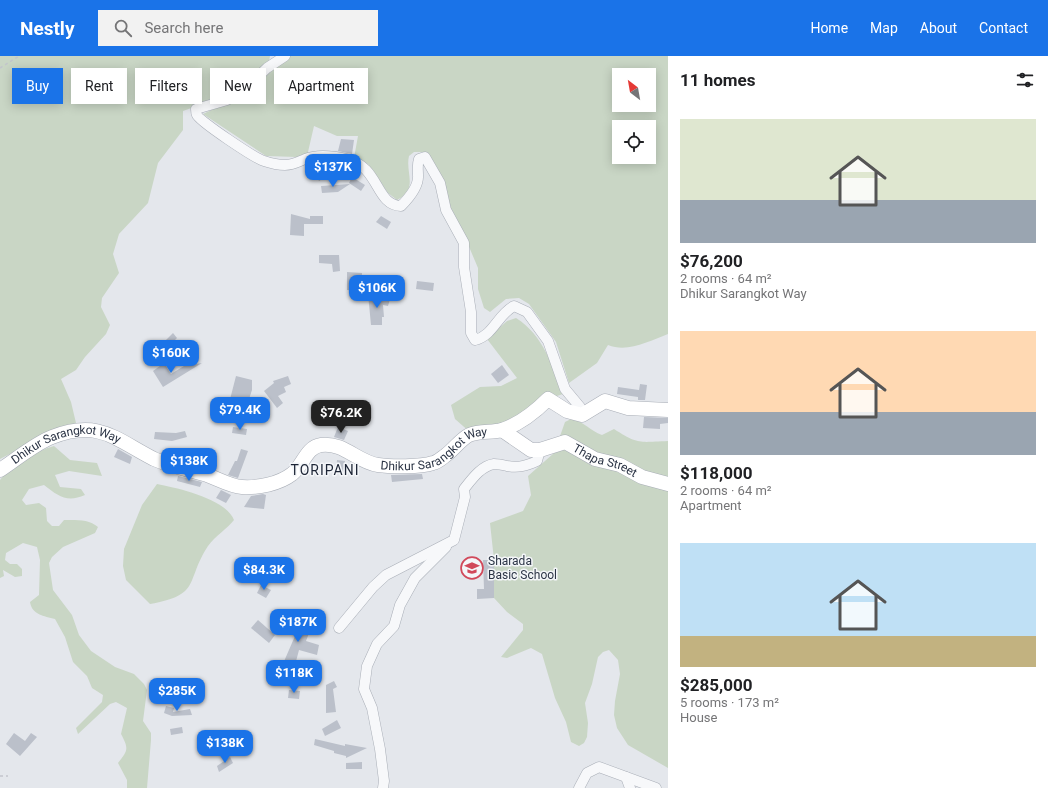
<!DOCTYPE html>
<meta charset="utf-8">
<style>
body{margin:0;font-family:Roboto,sans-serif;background:#f2f2f2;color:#202124;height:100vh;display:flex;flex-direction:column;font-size:15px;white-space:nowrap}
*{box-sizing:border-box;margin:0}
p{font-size:13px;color:#757577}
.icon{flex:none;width:22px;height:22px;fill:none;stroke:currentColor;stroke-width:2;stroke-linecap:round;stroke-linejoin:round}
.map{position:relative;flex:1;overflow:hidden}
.sheet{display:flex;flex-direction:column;background:#fff;width:380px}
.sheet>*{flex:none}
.top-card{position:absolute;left:12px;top:12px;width:380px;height:36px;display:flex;gap:8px}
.needle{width:26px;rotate:329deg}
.tools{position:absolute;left:612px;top:12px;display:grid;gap:8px}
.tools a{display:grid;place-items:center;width:44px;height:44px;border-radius:0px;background:#fff;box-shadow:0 2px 10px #0003;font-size:20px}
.price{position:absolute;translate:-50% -34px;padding:0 9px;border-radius:8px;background:#1a73e8;color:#fff;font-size:13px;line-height:26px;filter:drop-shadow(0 1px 2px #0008)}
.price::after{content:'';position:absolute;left:50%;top:24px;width:12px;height:9px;margin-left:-6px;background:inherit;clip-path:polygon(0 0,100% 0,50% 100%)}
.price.current{background:#222;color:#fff}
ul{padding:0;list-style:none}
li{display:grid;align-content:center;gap:8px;height:212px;padding:0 12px}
li span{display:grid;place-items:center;height:124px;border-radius:0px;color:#555}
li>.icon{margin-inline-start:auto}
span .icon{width:72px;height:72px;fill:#fffc;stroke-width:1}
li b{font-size:17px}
h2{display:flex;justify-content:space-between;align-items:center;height:48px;padding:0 12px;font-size:17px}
.chip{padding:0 14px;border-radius:0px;background:#fff;box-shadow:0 2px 10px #0003;font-size:14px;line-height:36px}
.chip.current{background:#1a73e8;color:#fff}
header{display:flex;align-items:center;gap:24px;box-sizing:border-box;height:56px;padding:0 20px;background:#1a73e8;color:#fff}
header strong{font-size:19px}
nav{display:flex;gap:22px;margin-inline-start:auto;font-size:14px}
.search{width:280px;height:36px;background:#f2f2f2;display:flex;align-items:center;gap:10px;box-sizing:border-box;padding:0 14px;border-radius:0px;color:#757577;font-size:15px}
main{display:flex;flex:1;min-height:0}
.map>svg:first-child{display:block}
.green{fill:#c9d6c5;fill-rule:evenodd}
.building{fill:#bbc0ca}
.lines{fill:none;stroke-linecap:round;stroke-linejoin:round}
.street-casing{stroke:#a9aeb7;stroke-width:11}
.secondary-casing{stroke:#a9aeb7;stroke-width:15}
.path{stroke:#c2c5cb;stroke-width:1.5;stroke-dasharray:3 3;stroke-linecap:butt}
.street{stroke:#f7f8fa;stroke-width:10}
.secondary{stroke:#fff;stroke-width:14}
.labels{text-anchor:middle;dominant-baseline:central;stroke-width:3;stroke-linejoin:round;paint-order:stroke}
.street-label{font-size:12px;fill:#2b3445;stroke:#f4f6f9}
.poi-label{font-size:12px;fill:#2b3445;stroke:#f4f6f9;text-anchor:start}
.quarter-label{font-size:14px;letter-spacing:1px;fill:#1d2536;stroke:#f4f6f9}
</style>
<header>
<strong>Nestly</strong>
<div class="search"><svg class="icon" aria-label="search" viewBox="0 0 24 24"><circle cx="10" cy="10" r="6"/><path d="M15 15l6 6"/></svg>Search here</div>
<nav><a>Home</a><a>Map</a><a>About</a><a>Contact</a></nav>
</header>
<main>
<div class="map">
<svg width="668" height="732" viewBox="0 0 668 732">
<rect width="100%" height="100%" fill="#e4e7ec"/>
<g class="green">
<polygon points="0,0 270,0 269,5 233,37 183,55 183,74 158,107 148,147 119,178 113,198 119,217 102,242 101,251 110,269 106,278 85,301 76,314 61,323 71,346 76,367 56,374 0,403"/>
<path d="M290 0H668V278C649 285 628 297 608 289L597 307 569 327 556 286 529 248 519 242 506 243 490 256 484 252 478 233V212L467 186 453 163 431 104 424 96H414L409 100C405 117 419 133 397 144L388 137 368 108 354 102 358 80H337L314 70 308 96 310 99 297 101 266 100 203 58 243 39ZM619 19H649V49H619ZM619 71H649V101H619Z"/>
<path d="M516 262C543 279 553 310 563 338L548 343 505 369 471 377 455 363 451 349 480 331 501 330 517 322 487 283 507 265Z"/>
<path d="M571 363C584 365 590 375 602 379L614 373C639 389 639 386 668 385V712L628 689 617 672 614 659 615 645 620 618 618 604 609 594 603 596 598 601 592 628 585 647 588 667 587 681 584 687 579 690 571 686 566 666 555 642 542 598 531 592 507 602 501 601 523 574V568L507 556 494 542V504L490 467 523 455 531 439 528 420 554 397 565 366Z"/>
<path d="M54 390 70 404 97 407 102 420 69 415 55 419 60 431 81 433 85 439C67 447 58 440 44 429L29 433 22 444 26 449 39 447 46 452 47 465 52 470H59L64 464C76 464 89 463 98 471L95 477 63 491 52 501 49 507 53 534 72 559 79 579 91 595 115 611 134 618 144 628 147 634 143 665 151 677V684L147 732H127V724L118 707C128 694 129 693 121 678L127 652 116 646 110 648 78 678 76 672 102 646 103 639 92 632 87 620 73 606 65 581 55 563C44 560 32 559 30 546L39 539 40 504 37 491 23 487 6 497 5 504 10 508H17L22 513V520L15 521 3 514 4 520 0 522V424C10 411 38 394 54 390Z"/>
<path d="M157 428C178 432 226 443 234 464 227 473 215 480 208 490 185 525 202 539 150 548L126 524 123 510 124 493 142 449Z"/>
</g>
<g class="building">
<polygon points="341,83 354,84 352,98 338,95"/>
<polygon points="318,107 322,107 329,119 319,125 311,111"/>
<polygon points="352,121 365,129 361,135 349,127"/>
<polygon points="350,128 338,136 322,137 321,130"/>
<polygon points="291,158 310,163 310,160 323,160 323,168 304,168 304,180 290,179"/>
<polygon points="381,160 391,166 387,173 376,166"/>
<polygon points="319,199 339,199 340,215 333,216 332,208 319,207"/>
<polygon points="347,216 362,217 361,235 347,234"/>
<polygon points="417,225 434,227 433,235 416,233"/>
<polygon points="368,238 390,243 388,250 383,249 384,261 382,261 382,269 371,269"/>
<polygon points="173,277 177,282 168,291 163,287"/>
<polygon points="164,307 171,318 184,310 202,307 163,331 153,315"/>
<polygon points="502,309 509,319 498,327 491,318"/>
<polygon points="236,320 252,324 252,334 248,346 240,346 234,362 226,359"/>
<polygon points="288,320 291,328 284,331 286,336 278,340 283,347 277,352 264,335 274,327 273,325"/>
<polygon points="640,328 647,329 645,344 638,344 638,341 617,338 618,331 639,334"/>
<polygon points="644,361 668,362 668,367 660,368 660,373 643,372"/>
<polygon points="233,371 247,373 246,379 232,377"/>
<polygon points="338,371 348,375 344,384 334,381"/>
<polygon points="185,375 187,381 172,385 154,383 155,376 176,377"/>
<polygon points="118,393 132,401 130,408 114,401"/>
<polygon points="241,393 248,395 238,422 228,419 235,405 237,405"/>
<polygon points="337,404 345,405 343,418 336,417"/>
<polygon points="422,418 423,423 392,426 391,419"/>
<polygon points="178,420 202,426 200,431 177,425"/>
<polygon points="221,434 231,439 226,447 216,442"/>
<polygon points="263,438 266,439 264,453 244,451 251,440"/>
<polygon points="483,504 494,504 494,542 477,543 477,533 484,533"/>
<polygon points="261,529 271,534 266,542 257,537"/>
<polygon points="285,563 297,573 299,567 311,572 306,585 319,589 317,599 299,594 294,613 282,610 295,580 280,569"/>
<polygon points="258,564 275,579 269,587 251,572"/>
<polygon points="334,625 337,631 333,633 336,656 326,657 326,629"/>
<polygon points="289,634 300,635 299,643 288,642"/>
<polygon points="166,650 174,652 173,656 190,653 192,659 172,660 164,657"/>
<polygon points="337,664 341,672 325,680 322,673"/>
<polygon points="182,671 183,677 171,679 170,673"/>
<polygon points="14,677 25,685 31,677 37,681 20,700 6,688"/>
<polygon points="315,683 345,690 345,688 367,692 346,702 346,700 334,697 334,695 314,689"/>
<polygon points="230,701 233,707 219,716 217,710"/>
<polygon points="362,706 362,713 346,713 346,707"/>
</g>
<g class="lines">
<g class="street-casing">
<g id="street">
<path d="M285 0 267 12 243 35 227 44 196 53C196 55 196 57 197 59 199 65 256 103 264 105 270 107 278 109 285 109 293 109 298 106 305 103 317 98 334 100 347 103 380 111 375 149 401 150 409 142 419 130 418 119 418 113 417 109 419 103L425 101 440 127 446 154 464 187V211L471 256V277L475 284C493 280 498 258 514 250L527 256 548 285 565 333 580 351 582 359"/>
<path d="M339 572 373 531 386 519 454 484 465 441 464 433C472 423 481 410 494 408 498 408 503 409 507 410 518 412 526 410 537 405L540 394"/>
<polyline points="626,721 630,732"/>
<polyline points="383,732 384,725 380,693 372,652 364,633 367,610 377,588 394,570 400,549 415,522 446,491"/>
<polyline points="579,732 587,717 599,711 656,732"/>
</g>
</g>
<g class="secondary-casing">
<g id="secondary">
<path id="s1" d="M502 374 531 394H540L565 386 595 403 620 409 642 421 668 428"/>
<path id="s2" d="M0 414C15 404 36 387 52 381 99 363 115 383 154 403 170 410 187 413 204 418 217 422 229 430 242 431 258 432 279 428 292 418 303 410 306 391 321 389 344 386 357 406 378 409 392 411 420 411 433 407 438 406 442 402 446 399 454 393 460 384 469 379 480 374 492 377 502 374 520 368 535 356 548 343L567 355 582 359 605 345 628 352 668 354"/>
</g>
</g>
<g class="path">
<polyline points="0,12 19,0"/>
<polyline points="0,720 8,720"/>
</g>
<use href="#street" class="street"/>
<use href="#secondary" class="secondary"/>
</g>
<defs>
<g id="school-ring" transform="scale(1.15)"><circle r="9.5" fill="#f4f6f9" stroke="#d1495b" stroke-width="1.5"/><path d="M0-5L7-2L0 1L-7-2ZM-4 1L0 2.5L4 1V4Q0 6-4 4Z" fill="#d1495b"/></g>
</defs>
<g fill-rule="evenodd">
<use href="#school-ring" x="472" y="512"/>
</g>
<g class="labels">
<g class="street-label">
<text stroke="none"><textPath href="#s2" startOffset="481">Dhikur Sarangkot Way</textPath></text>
<text stroke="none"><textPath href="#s2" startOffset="74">Dhikur Sarangkot Way</textPath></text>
<text stroke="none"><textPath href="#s1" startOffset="115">Thapa Street</textPath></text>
</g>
<g class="poi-label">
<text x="488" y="505">Sharada<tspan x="488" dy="14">Basic School</tspan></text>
</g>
<g class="quarter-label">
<text x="325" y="414">TORIPANI</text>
</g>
</g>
</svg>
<div class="tools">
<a><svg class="needle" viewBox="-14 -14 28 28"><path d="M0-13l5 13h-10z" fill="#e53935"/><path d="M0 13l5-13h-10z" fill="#757577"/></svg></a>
<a><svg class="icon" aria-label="locate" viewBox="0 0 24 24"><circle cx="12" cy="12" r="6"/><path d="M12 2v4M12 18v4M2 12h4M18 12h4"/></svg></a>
</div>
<b class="price" style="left:333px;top:132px">$137K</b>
<b class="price" style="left:377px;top:253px">$106K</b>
<b class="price" style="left:171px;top:318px">$160K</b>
<b class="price" style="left:240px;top:375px">$79.4K</b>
<b class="price current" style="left:341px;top:378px">$76.2K</b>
<b class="price" style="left:189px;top:426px">$138K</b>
<b class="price" style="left:264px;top:535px">$84.3K</b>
<b class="price" style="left:298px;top:587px">$187K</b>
<b class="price" style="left:294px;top:638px">$118K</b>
<b class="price" style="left:177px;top:656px">$285K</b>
<b class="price" style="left:225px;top:708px">$138K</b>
<div class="top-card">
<a class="chip current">Buy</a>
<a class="chip">Rent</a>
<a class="chip">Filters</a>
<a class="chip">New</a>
<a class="chip">Apartment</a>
</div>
</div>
<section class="sheet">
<h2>11 homes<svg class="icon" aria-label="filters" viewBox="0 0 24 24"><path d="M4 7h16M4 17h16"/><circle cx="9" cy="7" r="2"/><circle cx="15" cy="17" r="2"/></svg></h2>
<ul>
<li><span style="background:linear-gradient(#dfe7d0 65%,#9aa5b1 0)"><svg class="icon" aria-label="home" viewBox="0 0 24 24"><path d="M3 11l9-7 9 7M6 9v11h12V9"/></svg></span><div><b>$76,200</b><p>2 rooms · 64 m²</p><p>Dhikur Sarangkot Way</p></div></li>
<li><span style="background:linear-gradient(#ffd9b3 65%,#9aa5b1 0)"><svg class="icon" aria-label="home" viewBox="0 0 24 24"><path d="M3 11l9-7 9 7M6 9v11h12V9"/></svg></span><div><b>$118,000</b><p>2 rooms · 64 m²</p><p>Apartment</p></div></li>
<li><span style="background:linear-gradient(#bfe0f5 75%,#c2b280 0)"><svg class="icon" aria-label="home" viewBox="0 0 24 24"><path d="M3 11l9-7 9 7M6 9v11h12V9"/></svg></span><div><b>$285,000</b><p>5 rooms · 173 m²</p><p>House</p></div></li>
</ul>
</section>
</main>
